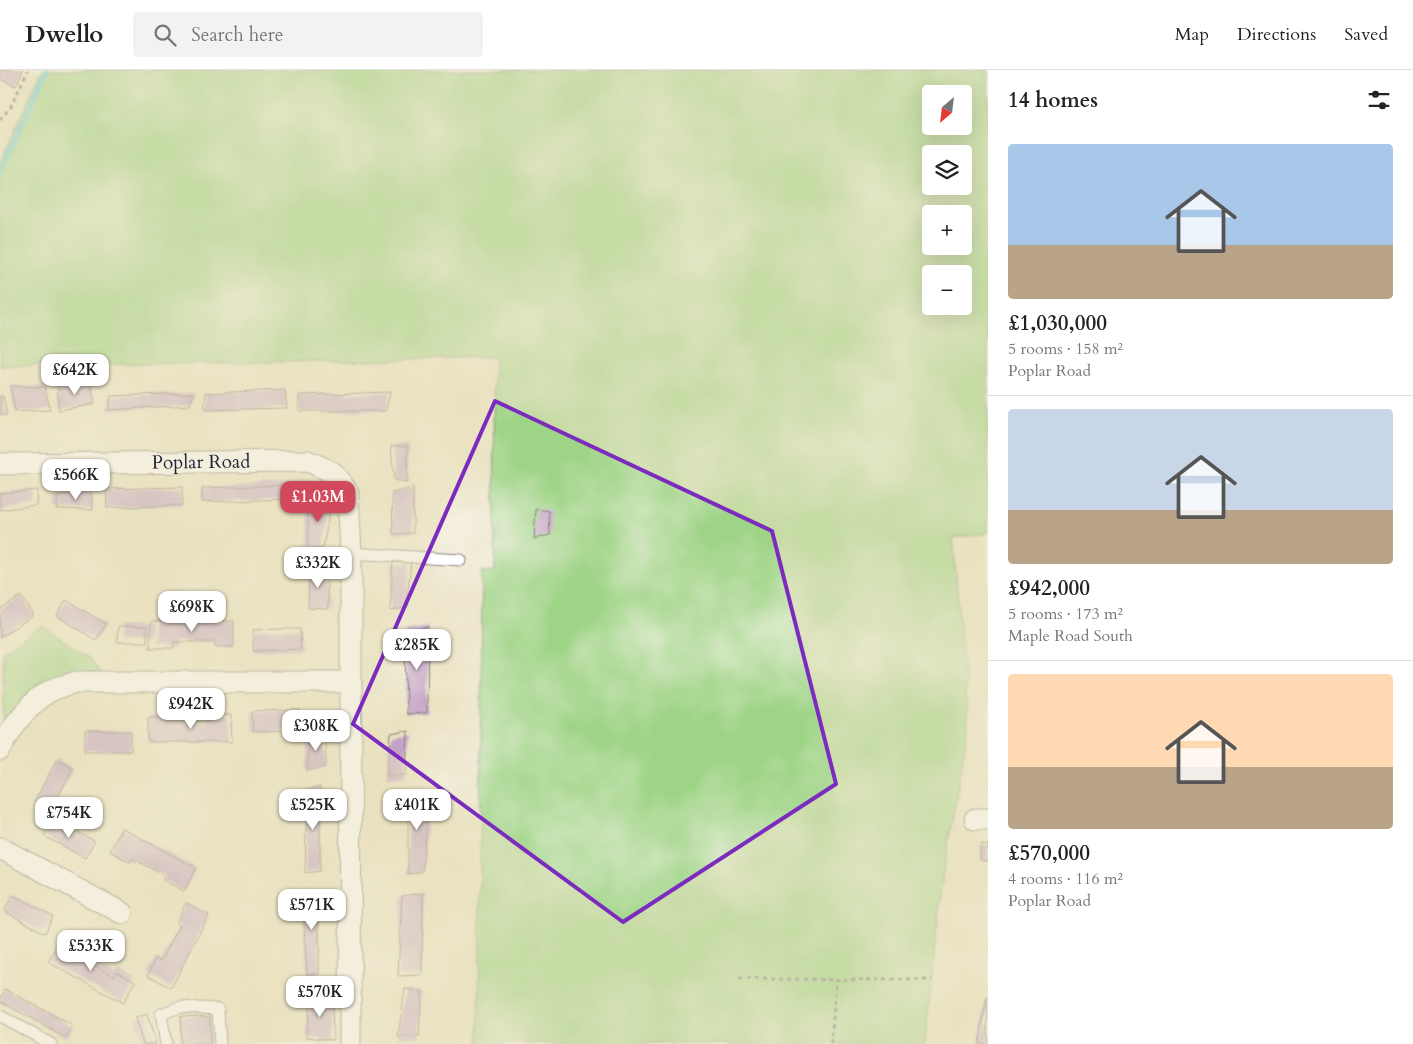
<!DOCTYPE html>
<meta charset="utf-8">
<style>
body{margin:0;font-family:Cardo,serif;background:#f2f2f2;color:#222;height:100vh;display:flex;flex-direction:column;font-size:19px;white-space:nowrap}
*{box-sizing:border-box;margin:0}
p{font-size:16px;color:#767676}
.icon{flex:none;width:28px;height:28px;fill:none;stroke:currentColor;stroke-width:2;stroke-linecap:round;stroke-linejoin:round}
.map{position:relative;flex:1;overflow:hidden}
.details{display:flex;flex-direction:column;background:#fff;width:425px}
.details>*{flex:none}
.needle{width:32px;rotate:208deg}
.controls{position:absolute;left:922px;top:15px;display:grid;gap:10px}
.controls a{display:grid;place-items:center;width:50px;height:50px;border-radius:5px;background:#fff;box-shadow:0 5px 20px #0002;font-size:25px}
.price{position:absolute;translate:-50% -42px;padding:0 11px;border-radius:10px;background:#fff;color:#222;font-size:16px;line-height:32px;filter:drop-shadow(0 1px 2px #0008)}
.price::after{content:'';position:absolute;left:50%;top:30px;width:15px;height:11px;margin-left:-8px;background:inherit;clip-path:polygon(0 0,100% 0,50% 100%)}
.price.active{background:#d1495b;color:#fff}
ul{padding:0;list-style:none}
li{display:grid;align-content:center;gap:10px;height:265px;padding:0 20px}
li+li{border-top:1px solid #e0e0e0}
li span{display:grid;place-items:center;height:155px;border-radius:5px;color:#555}
li>.icon{margin-inline-start:auto}
span .icon{width:90px;height:90px;fill:#fffc;stroke-width:1}
li b{font-size:21px}
h2{display:flex;justify-content:space-between;align-items:center;height:60px;padding:0 20px;font-size:21px}
header{display:flex;align-items:center;gap:30px;box-sizing:border-box;height:70px;padding:0 25px;background:#fff;border-bottom:1px solid #e0e0e0}
header strong{font-size:24px}
nav{display:flex;gap:28px;margin-inline-start:auto;font-size:18px}
.search{width:350px;height:45px;background:#f2f2f2;display:flex;align-items:center;gap:12px;box-sizing:border-box;padding:0 18px;border-radius:5px;color:#767676;font-size:19px}
main{display:flex;flex:1;min-height:0}
.map>svg:first-child{display:block}
.green{fill:#9ed486;stroke:#607b60;fill-rule:evenodd}
.lines{fill:none;stroke-linecap:round;stroke-linejoin:round}
.stream{stroke:#5dcad1;stroke-width:5.5}
.building{fill:#c2a1c7}
.service-casing{stroke:#86827d;stroke-width:13}
.minor-casing{stroke:#86827d;stroke-width:23}
.path{stroke:#86827d;stroke-width:3;stroke-dasharray:4 4;stroke-linecap:butt}
.service{stroke:#fff;stroke-width:11}
.minor{stroke:#fff;stroke-width:21}
.marked{fill:none;stroke:#7b2cbf;stroke-width:4;stroke-linejoin:round}
.labels{text-anchor:middle;dominant-baseline:central;stroke-width:4;stroke-linejoin:round;paint-order:stroke}
.street-label{font-size:19px;fill:#22223b;stroke:#f7f3e8}
</style>
<header>
<strong>Dwello</strong>
<div class="search"><svg class="icon" aria-label="search" viewBox="0 0 24 24"><circle cx="10" cy="10" r="6"/><path d="M15 15l6 6"/></svg>Search here</div>
<nav><a>Map</a><a>Directions</a><a>Saved</a></nav>
</header>
<main>
<div class="map">
<svg width="988" height="974" viewBox="0 0 988 974">
<rect width="100%" height="100%" fill="#f7f3e8"/>
<filter id="ink" filterUnits="userSpaceOnUse"><feTurbulence type="fractalNoise" baseFrequency=".02" numOctaves="2"/><feDisplacementMap in="SourceGraphic" scale="10" xChannelSelector="R" yChannelSelector="G"/><feConvolveMatrix kernelMatrix="1 2 1 2 8 2 1 2 1" color-interpolation-filters="sRGB"/></filter>
<filter id="wash" filterUnits="userSpaceOnUse"><feTurbulence type="fractalNoise" baseFrequency=".0096" numOctaves="4" result="noise"/><feDisplacementMap in="SourceGraphic" scale="20" xChannelSelector="R" yChannelSelector="G"/><feGaussianBlur stdDeviation="1.12" result="paint"/><feColorMatrix in="noise" values="0 0 0 0 0 0 0 0 0 0 0 0 0 0 0 0 0 1.4 0 .05"/><feComposite in="paint" operator="in"/></filter>
<g filter="url(#wash)">
<rect width="100%" height="100%" fill="#e9e1bf"/>
<g class="green">
<path d="M42 0H988V463L953 468 968 659 942 809 925 974H479L482 502 495 501 494 287 281 292 0 296V93ZM931 24H964V56H931ZM931 84H964V116H931ZM931 144H964V176H931ZM931 204H964V236H931Z"/>
<polygon points="42,556 91,589 107,612 51,621 4,672 3,581"/>
</g>
<g class="lines">
<polyline class="stream" points="0,102 47,0"/>
</g>
<g id="blocks">
<g class="building">
<polygon points="0,0 23,0 16,16 0,9"/>
<polygon points="57,313 91,315 95,334 59,340"/>
<polygon points="10,316 45,317 50,340 15,342"/>
<polygon points="285,320 287,338 204,340 206,323"/>
<polygon points="390,322 386,341 299,341 299,325"/>
<polygon points="194,323 190,335 108,340 111,326"/>
<polygon points="0,326 3,326 7,345 0,345"/>
<polygon points="391,376 408,376 407,413 394,410"/>
<polygon points="288,415 288,429 202,432 202,418"/>
<polygon points="182,417 182,435 107,438 106,419"/>
<polygon points="413,418 413,463 393,464 392,423"/>
<polygon points="37,420 36,435 0,440 0,423"/>
<polygon points="91,420 93,440 56,439 58,426"/>
<polygon points="308,430 331,433 323,478 308,479"/>
<polygon points="536,439 549,441 550,465 534,469"/>
<polygon points="393,492 411,492 406,538 390,541"/>
<polygon points="326,498 328,539 308,538 309,499"/>
<polygon points="21,526 34,545 0,567 0,540"/>
<polygon points="66,530 106,554 96,570 57,546"/>
<polygon points="151,551 234,551 234,577 215,577 215,572 174,572 174,578 150,578"/>
<polygon points="118,556 147,557 147,572 117,572"/>
<polygon points="428,557 427,643 406,644 405,561"/>
<polygon points="277,559 300,559 301,579 253,581 253,560"/>
<polygon points="300,640 301,661 253,662 252,641"/>
<polygon points="208,645 231,645 232,672 148,672 148,647 167,647 167,651 208,651"/>
<rect x="85" y="661" width="46" height="20"/>
<polygon points="408,661 406,705 387,706 391,664"/>
<polygon points="308,664 325,664 326,697 307,701"/>
<polygon points="57,689 73,698 51,741 34,732"/>
<polygon points="320,717 320,801 305,803 307,720"/>
<polygon points="408,724 429,724 422,802 408,804"/>
<polygon points="53,749 95,771 85,788 44,766"/>
<polygon points="122,758 196,798 184,821 163,810 165,806 132,788 130,792 110,781"/>
<polygon points="981,774 988,775 988,791 980,790"/>
<polygon points="302,822 319,824 319,904 307,904"/>
<polygon points="423,823 422,905 398,906 402,826"/>
<polygon points="13,825 53,846 45,863 4,841"/>
<polygon points="186,833 209,845 171,918 148,905 156,888 161,891 180,855 176,853"/>
<polygon points="61,870 82,881 79,887 114,906 117,901 135,911 123,933 48,892"/>
<polygon points="5,919 73,956 66,968 0,931"/>
<polygon points="405,919 422,921 419,966 398,967"/>
<polygon points="310,925 332,927 333,970 306,967"/>
<polygon points="987,927 988,974 979,974"/>
<polygon points="147,944 156,974 143,974 135,948"/>
<polygon points="181,946 210,947 210,974 180,974"/>
</g>
</g>
</g>
<g filter="url(#ink)">
<use href="#blocks" fill-opacity="0" stroke="#86827d" stroke-width="1"/>
<g class="lines">
<g class="service-casing">
<g id="service">
<polyline points="351,483 461,490"/>
<polyline points="0,946 51,974"/>
<polyline points="166,974 161,944 180,937 218,939 220,974"/>
</g>
</g>
<g class="minor-casing">
<g id="minor">
<path id="s1" d="M0 394 308 391 332 402 348 422 351 483V612L350 974"/>
<path d="M0 680C11 658 28 634 50 621 57 617 68 615 76 612H351"/>
<polyline points="975,749 988,749"/>
<polyline points="0,778 122,843"/>
</g>
</g>
<g class="path">
<polyline points="0,50 11,36 28,0"/>
<polyline points="739,909 932,910"/>
<polyline points="831,974 836,910"/>
</g>
<use href="#service" class="service"/>
<use href="#minor" class="minor"/>
</g>
</g>
<path d="M0 0H988V974H0ZM495 331 772 461 836 714 623 852 353 654Z" fill="#e9e1bf" fill-opacity=".55" fill-rule="evenodd"/>
<path class="marked" d="M495 331 772 461 836 714 623 852 353 654Z"/>
<g class="labels">
<g class="street-label">
<text stroke="none"><textPath href="#s1" startOffset="201">Poplar Road</textPath></text>
</g>
</g>
</svg>
<div class="controls">
<a><svg class="needle" viewBox="-14 -14 28 28"><path d="M0-13l5 13h-10z" fill="#e53935"/><path d="M0 13l5-13h-10z" fill="#767676"/></svg></a>
<a><svg class="icon" aria-label="layers" viewBox="0 0 24 24"><path d="M12 4l9 5-9 5-9-5zM3 14l9 5 9-5"/></svg></a>
<a>+</a>
<a>−</a>
</div>
<b class="price" style="left:75px;top:326px">£642K</b>
<b class="price" style="left:76px;top:431px">£566K</b>
<b class="price active" style="left:318px;top:453px">£1.03M</b>
<b class="price" style="left:318px;top:519px">£332K</b>
<b class="price" style="left:192px;top:563px">£698K</b>
<b class="price" style="left:417px;top:601px">£285K</b>
<b class="price" style="left:191px;top:660px">£942K</b>
<b class="price" style="left:316px;top:682px">£308K</b>
<b class="price" style="left:313px;top:761px">£525K</b>
<b class="price" style="left:417px;top:761px">£401K</b>
<b class="price" style="left:69px;top:769px">£754K</b>
<b class="price" style="left:312px;top:861px">£571K</b>
<b class="price" style="left:91px;top:902px">£533K</b>
<b class="price" style="left:320px;top:948px">£570K</b>
</div>
<section class="details">
<h2>14 homes<svg class="icon" aria-label="filters" viewBox="0 0 24 24"><path d="M4 7h16M4 17h16"/><circle cx="9" cy="7" r="2"/><circle cx="15" cy="17" r="2"/></svg></h2>
<ul>
<li><span style="background:linear-gradient(#a9c7e8 65%,#b9a48a 0)"><svg class="icon" aria-label="home" viewBox="0 0 24 24"><path d="M3 11l9-7 9 7M6 9v11h12V9"/></svg></span><div><b>£1,030,000</b><p>5 rooms · 158 m²</p><p>Poplar Road</p></div></li>
<li><span style="background:linear-gradient(#c9d6e8 65%,#b9a48a 0)"><svg class="icon" aria-label="home" viewBox="0 0 24 24"><path d="M3 11l9-7 9 7M6 9v11h12V9"/></svg></span><div><b>£942,000</b><p>5 rooms · 173 m²</p><p>Maple Road South</p></div></li>
<li><span style="background:linear-gradient(#ffd9b3 60%,#b9a48a 0)"><svg class="icon" aria-label="home" viewBox="0 0 24 24"><path d="M3 11l9-7 9 7M6 9v11h12V9"/></svg></span><div><b>£570,000</b><p>4 rooms · 116 m²</p><p>Poplar Road</p></div></li>
</ul>
</section>
</main>
